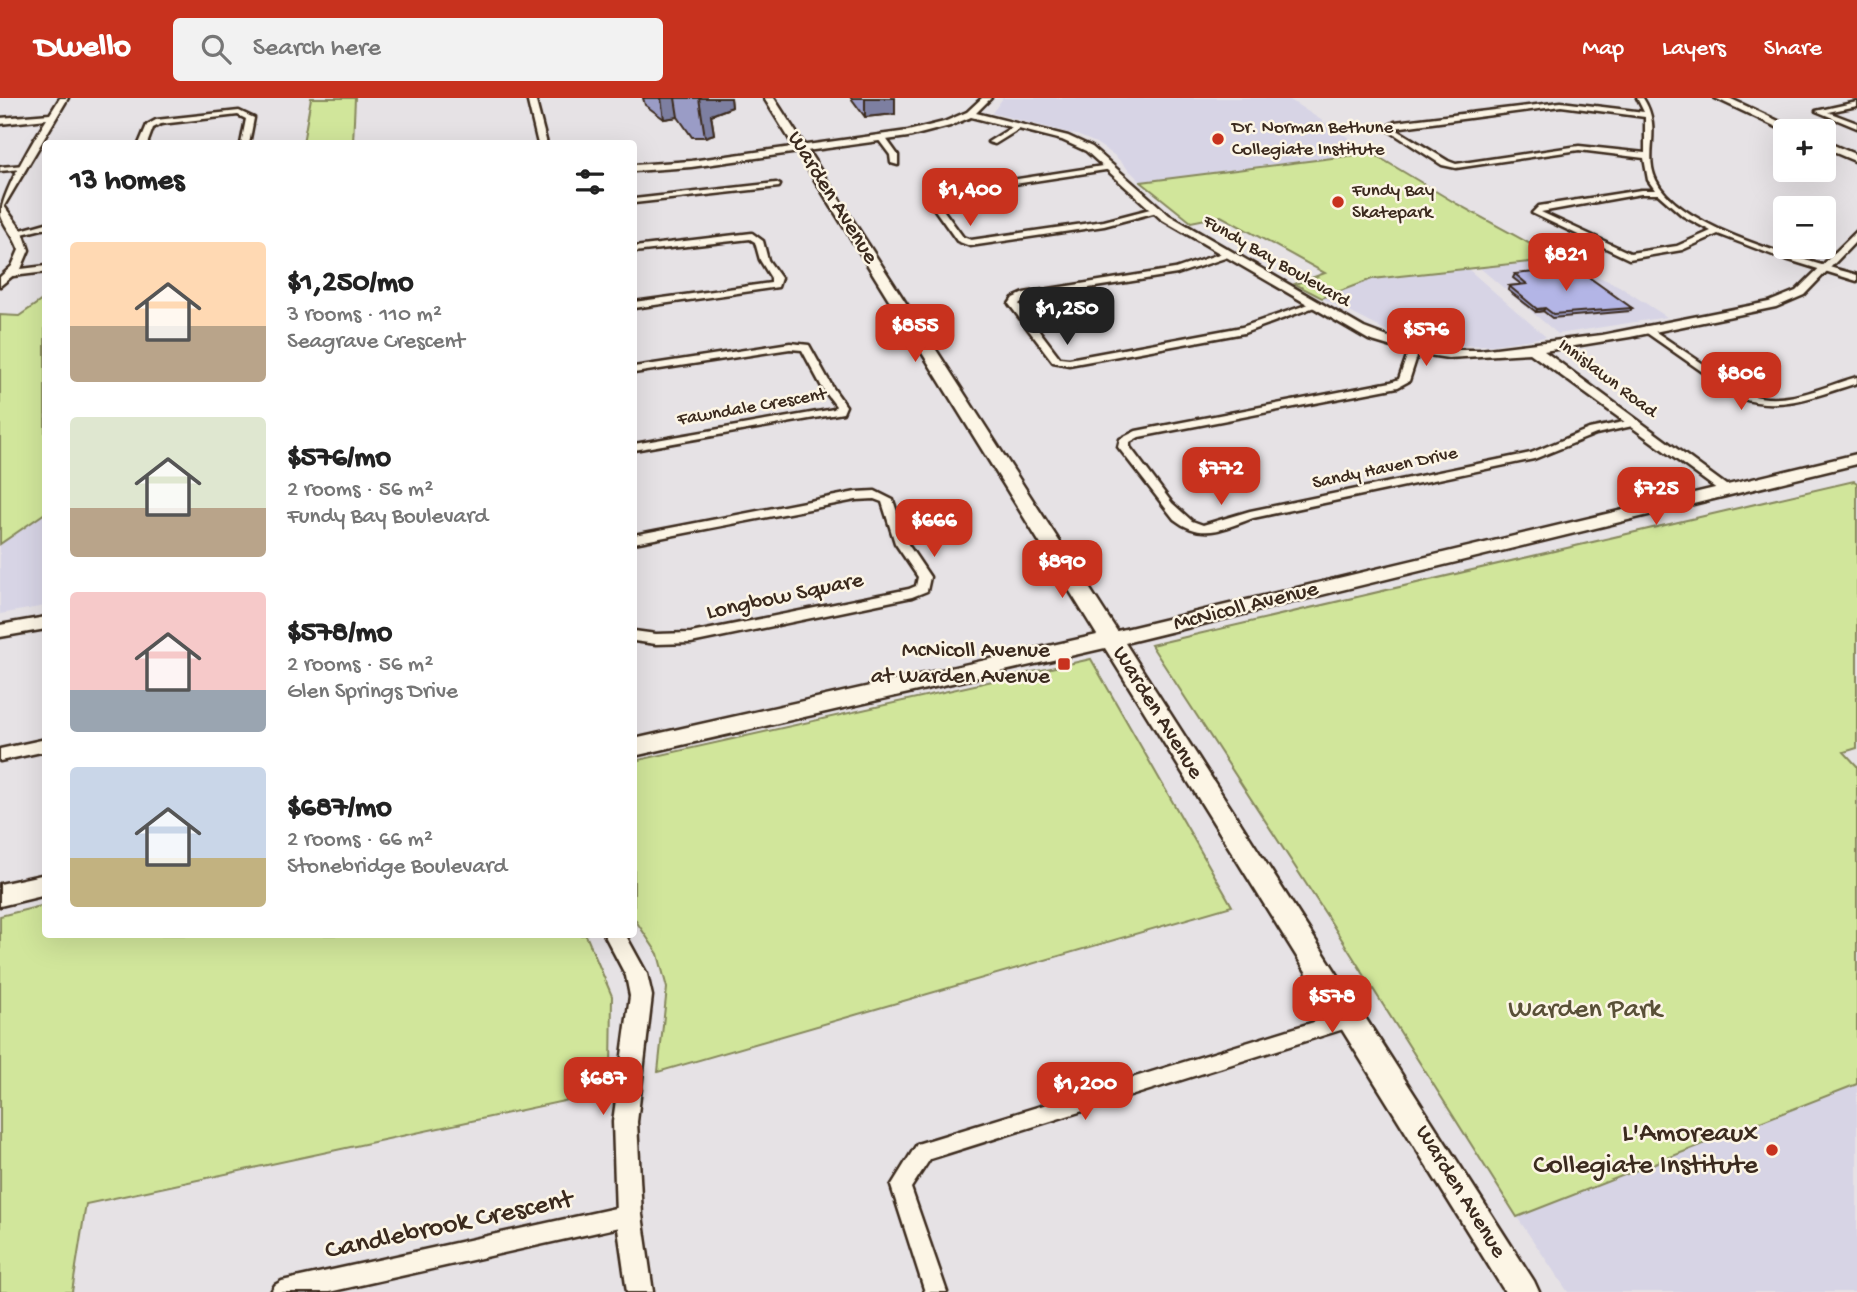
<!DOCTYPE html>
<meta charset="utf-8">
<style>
body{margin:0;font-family:"Gochi Hand",sans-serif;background:#f2f2f2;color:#222;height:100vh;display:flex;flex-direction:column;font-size:26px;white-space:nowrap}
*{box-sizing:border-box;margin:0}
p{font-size:23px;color:#767676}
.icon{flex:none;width:38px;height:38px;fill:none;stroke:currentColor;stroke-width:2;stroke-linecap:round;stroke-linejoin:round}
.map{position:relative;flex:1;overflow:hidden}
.side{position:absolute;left:42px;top:42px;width:595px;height:798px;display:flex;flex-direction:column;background:#fff;border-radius:7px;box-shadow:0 7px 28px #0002}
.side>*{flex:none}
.controls{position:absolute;left:1773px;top:21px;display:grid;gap:14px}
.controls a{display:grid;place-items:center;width:63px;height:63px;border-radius:7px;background:#fff;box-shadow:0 7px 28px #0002;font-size:35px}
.price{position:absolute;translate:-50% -60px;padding:0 16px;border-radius:14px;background:#c8321e;color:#fff;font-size:23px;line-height:46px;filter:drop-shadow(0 2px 4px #0008)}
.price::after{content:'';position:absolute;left:50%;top:42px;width:21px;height:16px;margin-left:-10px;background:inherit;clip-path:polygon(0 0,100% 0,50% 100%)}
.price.active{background:#222;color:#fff}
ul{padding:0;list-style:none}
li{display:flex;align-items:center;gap:21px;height:175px;padding:0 28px}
li span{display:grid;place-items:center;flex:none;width:196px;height:140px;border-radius:7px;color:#555}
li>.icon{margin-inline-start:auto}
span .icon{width:84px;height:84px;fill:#fffc;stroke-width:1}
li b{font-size:30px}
h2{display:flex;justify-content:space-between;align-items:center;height:84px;padding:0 28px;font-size:30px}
header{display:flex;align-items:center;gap:42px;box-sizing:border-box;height:98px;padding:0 35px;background:#c8321e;color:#fff}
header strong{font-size:33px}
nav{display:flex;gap:38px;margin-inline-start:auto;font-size:24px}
.search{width:490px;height:63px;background:#f2f2f2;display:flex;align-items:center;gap:18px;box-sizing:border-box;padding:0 24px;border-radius:7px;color:#767676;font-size:26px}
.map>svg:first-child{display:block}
.built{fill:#d7d4e5}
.green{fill:#d1e69b;stroke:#86885c;stroke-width:2}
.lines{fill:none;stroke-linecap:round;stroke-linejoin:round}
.minor-casing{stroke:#3b2a1e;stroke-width:5}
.tertiary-casing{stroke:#3b2a1e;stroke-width:5}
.secondary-casing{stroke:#3b2a1e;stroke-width:5}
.minor{fill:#fcf5e5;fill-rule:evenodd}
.tertiary{fill:#fcf5e5;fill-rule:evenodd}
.secondary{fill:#fcf5e5;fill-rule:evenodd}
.wall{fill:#9a9cc6;stroke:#3b2a1e;stroke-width:2}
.shaded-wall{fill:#7d7fa1;stroke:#3b2a1e;stroke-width:2}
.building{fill:#b3b5e6;stroke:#3b2a1e;stroke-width:2}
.poi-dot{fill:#c8321e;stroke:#fcf5e5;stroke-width:2.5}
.labels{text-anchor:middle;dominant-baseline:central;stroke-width:5;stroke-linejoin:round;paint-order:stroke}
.far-poi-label{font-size:19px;fill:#3b2a1e;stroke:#fcf5e5;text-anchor:start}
.far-street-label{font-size:19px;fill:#3b2a1e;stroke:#fcf5e5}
.street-label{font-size:23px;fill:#3b2a1e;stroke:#fcf5e5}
.poi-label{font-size:23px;fill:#3b2a1e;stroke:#fcf5e5;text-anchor:end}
.near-park-label{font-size:28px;fill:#595037;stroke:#fcf5e5}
.near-poi-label{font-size:28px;fill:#3b2a1e;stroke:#fcf5e5;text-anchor:end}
.near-street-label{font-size:28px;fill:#3b2a1e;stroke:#fcf5e5}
</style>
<header>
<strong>Dwello</strong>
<div class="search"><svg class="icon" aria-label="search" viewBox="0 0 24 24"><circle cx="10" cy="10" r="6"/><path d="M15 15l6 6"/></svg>Search here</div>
<nav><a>Map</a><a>Layers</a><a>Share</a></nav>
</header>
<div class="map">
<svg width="1857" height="1194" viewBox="0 0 1857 1194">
<rect width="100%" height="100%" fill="#e6e2e5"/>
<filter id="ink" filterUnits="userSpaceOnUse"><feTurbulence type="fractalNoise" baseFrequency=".0143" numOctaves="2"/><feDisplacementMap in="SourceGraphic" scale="14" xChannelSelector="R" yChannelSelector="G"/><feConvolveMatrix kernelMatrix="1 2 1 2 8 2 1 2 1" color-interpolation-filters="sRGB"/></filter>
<g filter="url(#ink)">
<g class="built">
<polygon points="1003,0 1287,0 1372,55 1141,84 1114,57 1096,45 1077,37 992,15"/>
<polygon points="1558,161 1617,187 1667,219 1558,236 1480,170"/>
<polygon points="1468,171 1546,239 1492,247 1450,248 1417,244 1385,232 1322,200 1372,181"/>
<polygon points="45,415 45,508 0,516 0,446"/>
<polygon points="1857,986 1857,1194 1568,1194 1517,1119"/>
</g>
<g class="green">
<polygon points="311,0 355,0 353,45 303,45"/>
<polygon points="1372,55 1457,106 1558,161 1372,181 1322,200 1295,186 1325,175 1221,118 1191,124 1141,84"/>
<polygon points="45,200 45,415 0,446 0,217 19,218"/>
<polygon points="1854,383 1857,385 1857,650 1844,654 1857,668 1857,986 1517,1119 1327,818 1151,547"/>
<polygon points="1091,561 1232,808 658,974 667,890 658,856 634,820 634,663"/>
<polygon points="45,807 46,836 586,837 612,898 611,972 606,994 86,1106 72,1194 0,1194 0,818"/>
</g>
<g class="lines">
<g class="minor-casing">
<g id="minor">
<path d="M1637 0H1643C1663 31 1643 55 1656 82 1680 132 1806 162 1857 177V183L1773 157 1718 136 1682 152 1629 161 1532 115 1539 108 1641 92H1655L1648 82 1644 60 1579 52 1456 70 1442 67 1385 30 1395 24 1561 4 1644 14ZM1561 8 1645 19V55L1579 48 1456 66 1448 63 1394 30ZM1641 96H1658L1683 118 1711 133 1677 148 1630 155 1541 114Z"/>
<polygon points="1857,4 1857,8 1828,14 1857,25 1857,30 1816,13"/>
<polygon points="239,13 254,20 249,46 241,46 246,21 238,17 161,26 153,30 147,46 139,46 147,27 156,22"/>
<polygon points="1017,26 1024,28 995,46 988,44"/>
<polygon points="879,39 885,39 898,57 898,67 891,65 890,57 878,41"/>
<polygon points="25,67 25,71 22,71 0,73 0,69"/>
<polygon points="1109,67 1112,67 1112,71 942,97 936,102 963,139 971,142 1104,123 1154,110 1157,110 1157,114 1104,128 970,148 957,143 928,102 940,93"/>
<polygon points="776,85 780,87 779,89 634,105 634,101"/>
<polygon points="46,125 46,130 18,137 14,134"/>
<polygon points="752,135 763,143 768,162 781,180 778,189 634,210 634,204 771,185 771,180 760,162 755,144 750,141 634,154 634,149"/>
<polygon points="1228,153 1232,156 1231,158 1177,176 1026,200 1019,206 1060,260 1069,261 1242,229 1312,205 1320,207 1244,235 1069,267 1053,264 1009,206 1013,200 1024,195 1175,171"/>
<polygon points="46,168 46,174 13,178 8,175 13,172"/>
<path d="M1647 228 1748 296C1785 309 1821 289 1857 279V285C1818 297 1781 314 1740 300L1644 233V229Z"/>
<polygon points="790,245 809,247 833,290 846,308 843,315 634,352 634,346 834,311 836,308 823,291 802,252 790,251 634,275 634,269"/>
<path d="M1414 249 1419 252 1409 283 1398 289 1139 339 1130 344V349L1172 405 1192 423 1203 427 1250 413 1531 355 1589 331 1633 322 1638 325 1637 327 1596 336 1534 361 1253 420C1223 431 1202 443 1174 421L1118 349 1120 341 1136 333 1391 284 1399 281 1409 252Z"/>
<polygon points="875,393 893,402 907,445 930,479 927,493 912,499 691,545 656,546 634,543 634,533 656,536 691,535 909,491 916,488 918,479 895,445 882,404 874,401 856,402 634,445 634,437 856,394"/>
<polygon points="46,641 46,653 0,663 0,651"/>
<polygon points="1350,913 1356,915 1359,921 1356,927 1350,929 930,1061 911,1090 947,1194 925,1194 891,1088 917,1046"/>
<polygon points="629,1107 636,1110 639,1117 636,1124 629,1127 329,1194 271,1194 275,1187 282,1183"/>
</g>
</g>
<g class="tertiary-casing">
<g id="tertiary">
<path d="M60 0H68L4 108 23 134 29 152 21 171 0 188V179L12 168 19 152C13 136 6 131 1 118 0 97 34 41 47 21L0 26V20L50 16Z"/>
<polygon points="527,0 535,0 547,46 538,46"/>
<polygon points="982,0 991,0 976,15 1068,38 1092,49 1169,117 1364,230 1409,247 1448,252 1480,252 1602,237 1769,204 1796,193 1857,133 1857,142 1804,197 1776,209 1630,239 1544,253 1730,390 1732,393 1725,397 1530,255 1448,260 1409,254 1369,242 1161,121 1086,53 1062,42 971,19 950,28 908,39 691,69 634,73 634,67 691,63 908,33 944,24 967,14"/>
<polygon points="46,519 46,531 0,539 0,527"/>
<polygon points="604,836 625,836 647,876 652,898 637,1024 642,1117 653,1194 627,1194 616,1117 613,1024 630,898 626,878"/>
</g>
</g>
<g class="secondary-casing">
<g id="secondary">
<polygon points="764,0 774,0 1117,533 1857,356 1857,366 1125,545 1534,1183 1539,1194 1505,1194 1105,550 634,658 634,641 1097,537"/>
<polygon points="1715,0 1729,0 1800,33 1785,33"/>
<polygon points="1824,43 1857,57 1857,64 1824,50"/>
<polygon points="46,776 46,797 0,808 0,786"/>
</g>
</g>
<use href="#minor" class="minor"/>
<use href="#tertiary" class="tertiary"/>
<use href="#secondary" class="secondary"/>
</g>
<g class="wall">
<polygon points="643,0 731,0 732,9 711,17 714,36 705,39 692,39 678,19 664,21 645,7"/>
<polygon points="851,0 895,0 895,16 865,19"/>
<polygon points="1515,176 1553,179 1632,210 1630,213 1552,220 1543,213 1536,214 1508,192 1509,188 1522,187 1513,180"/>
</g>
<g class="shaded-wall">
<polygon points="661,0 675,0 678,19 664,21"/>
<polygon points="699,0 731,0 732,9 711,17 714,36 705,39"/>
<polygon points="865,0 895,0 895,16 865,19"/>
<polygon points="1545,210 1543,213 1536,214 1537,211"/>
</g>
<polygon class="building" points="1544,173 1553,179 1583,175 1632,210 1553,216 1545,210 1537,211 1509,188 1527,186 1515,176"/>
</g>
<g class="poi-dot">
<circle cx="1218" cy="41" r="7"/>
<circle cx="1338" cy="104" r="7"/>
<rect x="1057" y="559" width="14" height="14" rx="3.5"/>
<circle cx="1772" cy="1052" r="7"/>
</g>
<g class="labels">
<g class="far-poi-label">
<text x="1232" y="30">Dr. Norman Bethune<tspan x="1232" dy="22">Collegiate Institute</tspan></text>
<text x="1352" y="93">Fundy Bay<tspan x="1352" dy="22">Skatepark</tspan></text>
</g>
<g class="far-street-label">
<text transform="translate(1276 164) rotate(30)">Fundy Bay Boulevard</text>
<text transform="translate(1607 281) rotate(37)">Innislawn Road</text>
<text transform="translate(752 310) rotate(-10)">Fawndale Crescent</text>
<text transform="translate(1385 371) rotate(-12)">Sandy Haven Drive</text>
</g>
<g class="street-label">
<text transform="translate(832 100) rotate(58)">Warden Avenue</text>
<text transform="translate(785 499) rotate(-12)">Longbow Square</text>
<text transform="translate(1246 509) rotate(-14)">McNicoll Avenue</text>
<text transform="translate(1157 615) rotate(58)">Warden Avenue</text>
<text transform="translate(1460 1094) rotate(58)">Warden Avenue</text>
</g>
<g class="poi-label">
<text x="1050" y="553">McNicoll Avenue<tspan x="1050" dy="26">at Warden Avenue</tspan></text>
</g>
<g class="near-park-label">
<text x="1585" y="912">Warden Park</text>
</g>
<g class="near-poi-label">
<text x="1758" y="1036">L'Amoreaux<tspan x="1758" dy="32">Collegiate Institute</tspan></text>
</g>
<g class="near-street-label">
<text transform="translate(449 1128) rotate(-12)">Candlebrook Crescent</text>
</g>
</g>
</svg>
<div class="controls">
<a>+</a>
<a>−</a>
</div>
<b class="price" style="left:970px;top:130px">$1,400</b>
<b class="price" style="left:1566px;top:195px">$821</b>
<b class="price active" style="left:1067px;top:249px">$1,250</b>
<b class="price" style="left:915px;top:266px">$855</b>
<b class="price" style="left:1426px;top:270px">$576</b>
<b class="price" style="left:1741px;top:314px">$806</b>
<b class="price" style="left:1221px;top:409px">$772</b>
<b class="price" style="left:1656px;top:429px">$725</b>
<b class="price" style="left:934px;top:461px">$666</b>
<b class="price" style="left:1062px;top:502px">$890</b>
<b class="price" style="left:1332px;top:937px">$578</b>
<b class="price" style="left:603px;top:1019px">$687</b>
<b class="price" style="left:1085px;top:1024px">$1,200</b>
<section class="side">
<h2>13 homes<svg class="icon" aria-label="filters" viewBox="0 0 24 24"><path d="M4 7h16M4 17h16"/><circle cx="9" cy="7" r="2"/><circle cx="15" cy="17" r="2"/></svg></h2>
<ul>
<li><span style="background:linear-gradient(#ffd9b3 60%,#b9a48a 0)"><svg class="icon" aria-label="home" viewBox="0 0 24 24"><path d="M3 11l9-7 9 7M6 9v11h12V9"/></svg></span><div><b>$1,250/mo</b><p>3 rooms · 110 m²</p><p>Seagrave Crescent</p></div></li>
<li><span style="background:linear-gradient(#dfe7d0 65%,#b9a48a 0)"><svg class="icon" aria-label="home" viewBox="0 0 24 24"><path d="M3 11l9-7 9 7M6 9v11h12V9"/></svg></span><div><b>$576/mo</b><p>2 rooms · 56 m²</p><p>Fundy Bay Boulevard</p></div></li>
<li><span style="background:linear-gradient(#f6c9c9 70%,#9aa5b1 0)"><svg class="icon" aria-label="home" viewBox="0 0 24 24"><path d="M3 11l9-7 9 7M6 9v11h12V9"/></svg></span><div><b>$578/mo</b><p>2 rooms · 56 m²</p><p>Glen Springs Drive</p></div></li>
<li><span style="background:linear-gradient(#c9d6e8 65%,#c2b280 0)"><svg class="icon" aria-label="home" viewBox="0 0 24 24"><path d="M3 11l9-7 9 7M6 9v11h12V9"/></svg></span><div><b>$687/mo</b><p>2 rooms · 66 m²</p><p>Stonebridge Boulevard</p></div></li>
</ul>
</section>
</div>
